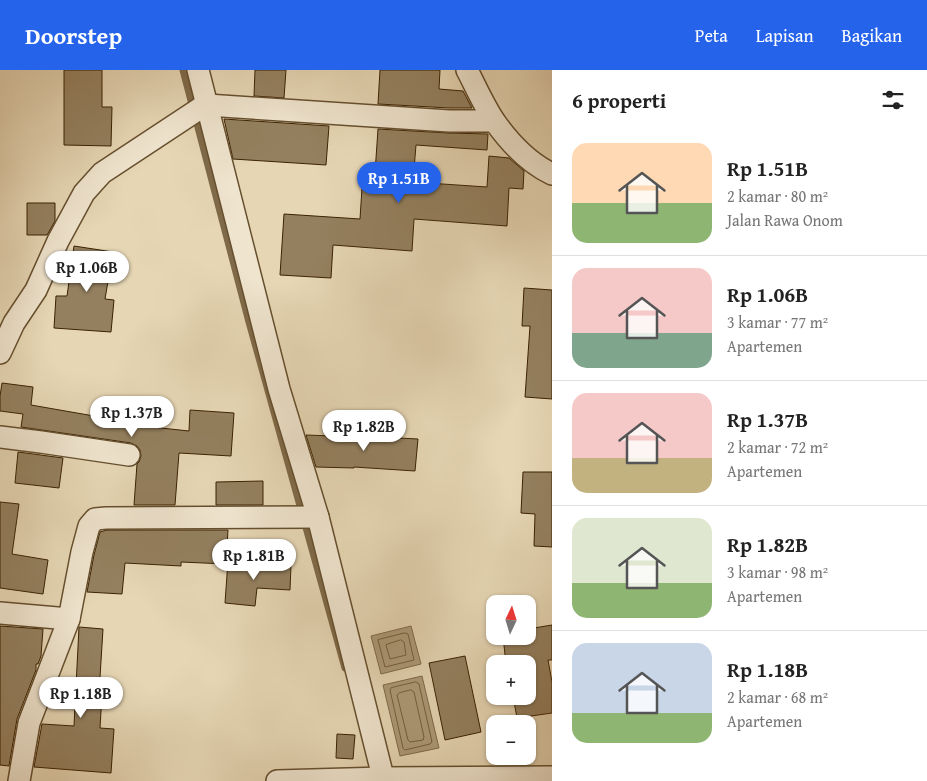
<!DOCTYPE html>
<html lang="id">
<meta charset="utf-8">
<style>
body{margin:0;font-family:"Gentium Book Plus",serif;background:#f2f2f2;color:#222;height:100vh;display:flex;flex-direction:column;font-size:19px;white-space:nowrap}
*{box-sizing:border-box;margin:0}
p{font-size:16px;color:#767676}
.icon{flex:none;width:28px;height:28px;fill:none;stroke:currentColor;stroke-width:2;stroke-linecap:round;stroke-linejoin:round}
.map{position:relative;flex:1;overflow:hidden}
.details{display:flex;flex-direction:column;background:#fff;width:375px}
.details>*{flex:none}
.needle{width:32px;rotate:4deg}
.controls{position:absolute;left:486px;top:525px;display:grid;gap:10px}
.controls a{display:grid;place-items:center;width:50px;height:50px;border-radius:10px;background:#fff;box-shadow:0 1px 4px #0004;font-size:25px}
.price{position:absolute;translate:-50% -42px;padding:0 11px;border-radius:18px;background:#fff;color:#222;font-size:16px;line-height:32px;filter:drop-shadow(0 1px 2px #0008)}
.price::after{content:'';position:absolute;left:50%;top:30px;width:15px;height:11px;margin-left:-8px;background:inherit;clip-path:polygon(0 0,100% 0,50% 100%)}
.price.selected{background:#2563eb;color:#fff}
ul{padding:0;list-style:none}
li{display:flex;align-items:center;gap:15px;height:125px;padding:0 20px}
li+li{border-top:1px solid #e0e0e0}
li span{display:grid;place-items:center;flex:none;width:140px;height:100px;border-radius:15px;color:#555}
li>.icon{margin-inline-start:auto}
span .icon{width:60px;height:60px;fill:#fffc;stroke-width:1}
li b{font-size:21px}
h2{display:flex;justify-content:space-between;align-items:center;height:60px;padding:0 20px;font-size:21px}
header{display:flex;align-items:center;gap:30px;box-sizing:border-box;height:70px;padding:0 25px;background:#2563eb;color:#fff}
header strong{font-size:24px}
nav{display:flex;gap:28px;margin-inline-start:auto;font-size:18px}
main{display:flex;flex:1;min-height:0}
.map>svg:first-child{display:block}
.water{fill:#ac9977;stroke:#7f6948}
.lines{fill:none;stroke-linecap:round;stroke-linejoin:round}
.shore{stroke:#745e3c;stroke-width:1}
.stream{stroke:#7f6948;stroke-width:7}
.building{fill:#94805f;stroke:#3b2202}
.street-casing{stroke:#664f2e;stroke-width:24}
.street{stroke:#efe4ce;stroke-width:21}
</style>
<header>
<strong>Doorstep</strong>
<nav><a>Peta</a><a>Lapisan</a><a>Bagikan</a></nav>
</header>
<main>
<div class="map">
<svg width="552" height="711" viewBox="0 0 552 711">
<rect width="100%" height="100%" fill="#e6d6b4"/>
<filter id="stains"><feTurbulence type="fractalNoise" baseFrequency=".004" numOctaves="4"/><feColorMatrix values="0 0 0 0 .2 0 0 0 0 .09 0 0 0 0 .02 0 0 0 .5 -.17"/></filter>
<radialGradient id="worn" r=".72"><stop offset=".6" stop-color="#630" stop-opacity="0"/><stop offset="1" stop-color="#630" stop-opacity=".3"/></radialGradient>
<g class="water">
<polygon points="411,556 421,594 381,604 371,566"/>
<polygon points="422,606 439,678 400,686 383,615"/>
</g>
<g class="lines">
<g class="shore">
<polygon points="405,563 408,564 414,590 385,597 378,570"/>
<polygon points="401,570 404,572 406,585 390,589 386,575"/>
<polygon points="416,612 419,614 432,672 430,674 405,680 403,678 390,620 391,618"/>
<polygon points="411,620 414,622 424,667 423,670 410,672 408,670 397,625 399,623"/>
</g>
<polyline class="stream" points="183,0 249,252 345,598"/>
</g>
<g class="building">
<polygon points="64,0 102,0 102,37 112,37 111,76 64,75"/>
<polygon points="255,0 286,0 284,28 254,26"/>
<polygon points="380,0 440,0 439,19 463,21 472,38 449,38 378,34"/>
<polygon points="224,49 329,56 326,95 233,89"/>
<polygon points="378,59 448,63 488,64 487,80 416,75 413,112 487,117 489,86 509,88 524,101 523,119 509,118 507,156 414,149 412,181 333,175 331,208 280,205 284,144 360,149 363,102 375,103"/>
<polygon points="27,133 55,133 55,151 47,165 27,165"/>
<polygon points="74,176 113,182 105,229 114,230 111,262 54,258 56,226 67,226"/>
<polygon points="524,218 552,220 552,329 525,327 530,256 522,256"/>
<polygon points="2,313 33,317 31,335 94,346 96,335 135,342 133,355 189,361 190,340 234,343 231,386 179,383 175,435 134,435 137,394 139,392 141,386 140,380 137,376 131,373 21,357 23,344 0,341 0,326"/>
<polygon points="306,365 360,367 360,366 418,369 415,401 354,397 354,398 316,397"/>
<polygon points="18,382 63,388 59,418 15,413"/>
<polygon points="523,402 552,402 552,477 534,476 535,444 521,443"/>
<polygon points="263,411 263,435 216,435 216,412"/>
<polygon points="0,432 19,434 12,484 48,490 43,524 0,518"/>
<polygon points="107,460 228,460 226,494 181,492 181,496 125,493 122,524 87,522 94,485 100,462"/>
<polygon points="228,491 291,495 290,520 257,518 255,536 225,533"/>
<polygon points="552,555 552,590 548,590 552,612 552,643 517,648 513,626 528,626 528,594 506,594 503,566 528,566 528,559"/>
<polygon points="0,556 43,559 41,586 38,594 36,594 36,600 17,649 9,696 0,695"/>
<polygon points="79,557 103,559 99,623 102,624 100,658 114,659 111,703 34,697 42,654 74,656"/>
<polygon points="465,586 481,662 445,670 429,593"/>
<polygon points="337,664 355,665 353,689 336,688"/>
</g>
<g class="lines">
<g class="street-casing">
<g id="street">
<polyline points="198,0 279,319 318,447 384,711"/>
<path d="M467 0C476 17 484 36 495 52 510 73 529 93 552 104"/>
<polyline points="0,283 14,253 36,220 58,171 84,123 102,103 199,39 207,35 449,51 494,51"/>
<polyline points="0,367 41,372 129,385"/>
<polyline points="0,543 69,549"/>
<polyline points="19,711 29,653 69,549 82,482 89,456 95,449 106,448 318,447"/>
<polyline points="277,711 383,708 552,707"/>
</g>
</g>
<use href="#street" class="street"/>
</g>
<rect width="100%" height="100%" filter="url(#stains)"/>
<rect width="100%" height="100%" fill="url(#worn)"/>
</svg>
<div class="controls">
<a><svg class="needle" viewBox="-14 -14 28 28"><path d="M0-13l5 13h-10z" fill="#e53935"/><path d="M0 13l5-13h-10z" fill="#767676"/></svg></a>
<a>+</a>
<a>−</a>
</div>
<b class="price selected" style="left:399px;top:134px">Rp 1.51B</b>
<b class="price" style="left:87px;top:223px">Rp 1.06B</b>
<b class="price" style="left:132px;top:368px">Rp 1.37B</b>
<b class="price" style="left:364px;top:382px">Rp 1.82B</b>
<b class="price" style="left:254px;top:511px">Rp 1.81B</b>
<b class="price" style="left:81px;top:649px">Rp 1.18B</b>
</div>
<section class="details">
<h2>6 properti<svg class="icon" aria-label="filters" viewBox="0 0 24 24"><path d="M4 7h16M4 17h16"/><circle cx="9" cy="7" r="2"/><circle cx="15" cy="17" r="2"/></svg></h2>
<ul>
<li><span style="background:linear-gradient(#ffd9b3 60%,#8fb573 0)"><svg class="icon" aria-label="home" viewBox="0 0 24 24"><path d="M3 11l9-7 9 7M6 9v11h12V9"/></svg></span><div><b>Rp 1.51B</b><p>2 kamar · 80 m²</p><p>Jalan Rawa Onom</p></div></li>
<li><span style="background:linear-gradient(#f6c9c9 65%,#7fa58c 0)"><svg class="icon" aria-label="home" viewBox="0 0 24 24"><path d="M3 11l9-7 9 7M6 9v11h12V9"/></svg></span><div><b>Rp 1.06B</b><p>3 kamar · 77 m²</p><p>Apartemen</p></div></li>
<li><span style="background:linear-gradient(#f6c9c9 65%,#c2b280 0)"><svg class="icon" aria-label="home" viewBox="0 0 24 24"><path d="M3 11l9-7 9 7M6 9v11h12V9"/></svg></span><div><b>Rp 1.37B</b><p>2 kamar · 72 m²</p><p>Apartemen</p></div></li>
<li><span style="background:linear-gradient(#dfe7d0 65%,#8fb573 0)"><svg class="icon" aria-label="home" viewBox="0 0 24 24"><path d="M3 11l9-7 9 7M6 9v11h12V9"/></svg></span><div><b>Rp 1.82B</b><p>3 kamar · 98 m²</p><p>Apartemen</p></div></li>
<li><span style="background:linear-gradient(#c9d6e8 70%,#8fb573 0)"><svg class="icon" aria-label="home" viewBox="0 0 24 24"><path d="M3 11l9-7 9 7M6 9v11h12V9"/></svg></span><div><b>Rp 1.18B</b><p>2 kamar · 68 m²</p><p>Apartemen</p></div></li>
</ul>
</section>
</main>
